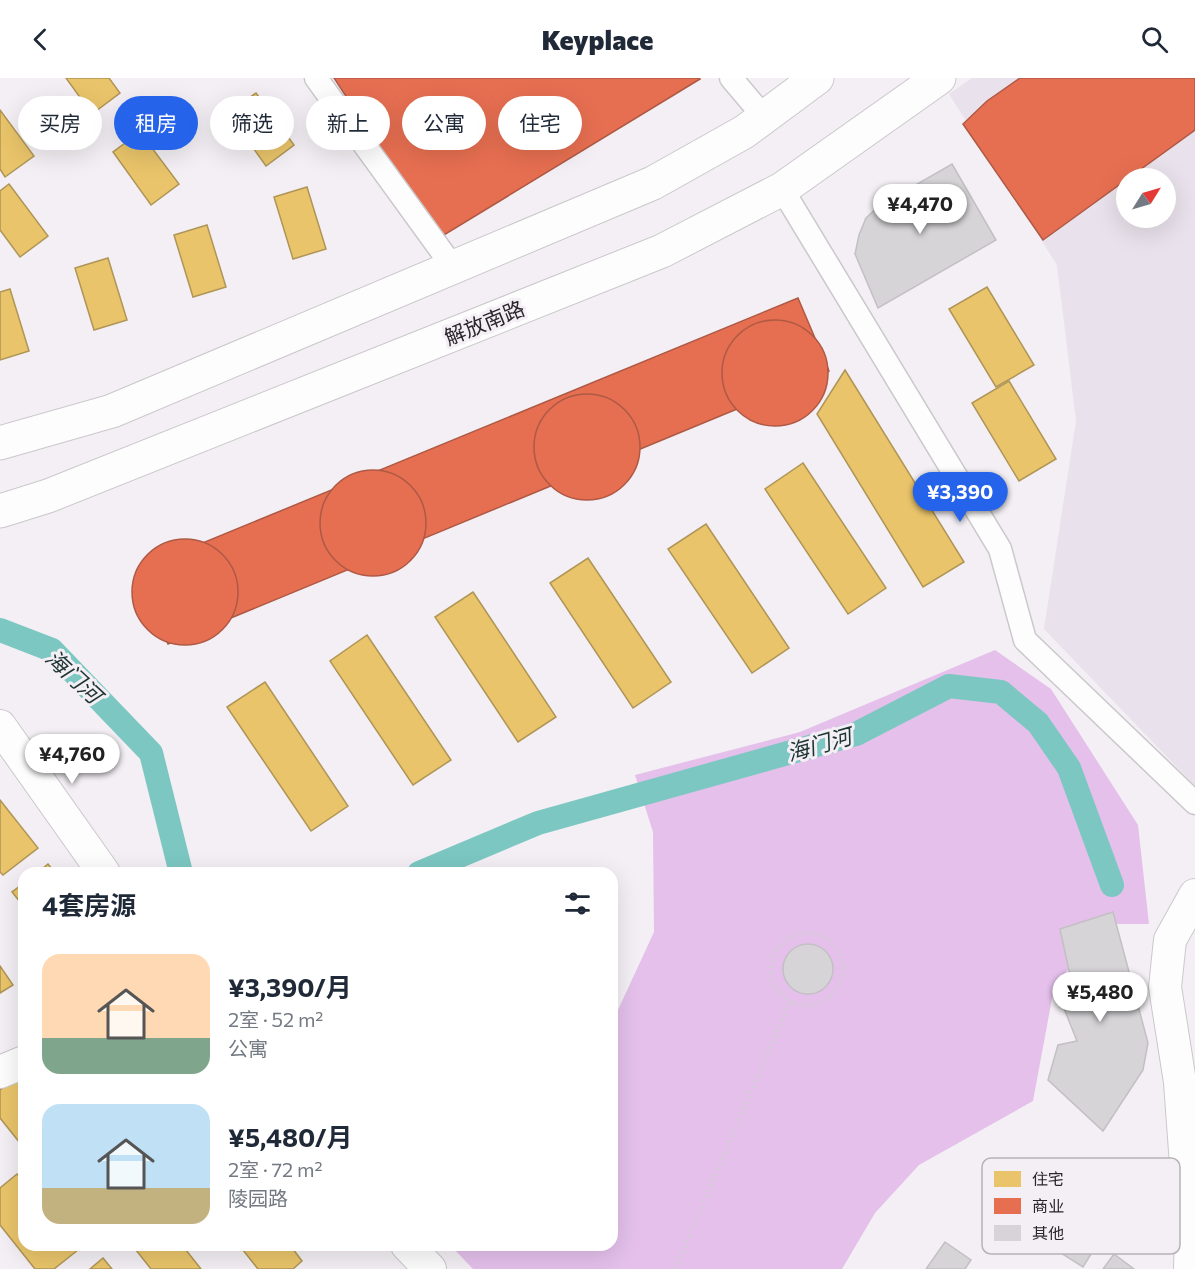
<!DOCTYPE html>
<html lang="zh">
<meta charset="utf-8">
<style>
body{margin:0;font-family:Commissioner,"Noto Sans SC",sans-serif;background:#f2f2f3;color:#1f2937;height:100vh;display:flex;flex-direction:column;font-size:22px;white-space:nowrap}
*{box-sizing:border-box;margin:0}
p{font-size:20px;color:#747a83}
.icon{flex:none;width:33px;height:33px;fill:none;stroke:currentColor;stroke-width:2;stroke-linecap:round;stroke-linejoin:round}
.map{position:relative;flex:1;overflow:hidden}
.details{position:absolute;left:18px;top:789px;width:600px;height:384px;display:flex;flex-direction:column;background:#fff;border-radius:18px;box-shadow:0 6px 24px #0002}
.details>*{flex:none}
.guide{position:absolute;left:18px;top:18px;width:600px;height:54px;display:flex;gap:12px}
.needle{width:39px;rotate:53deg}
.controls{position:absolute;left:1116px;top:90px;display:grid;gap:12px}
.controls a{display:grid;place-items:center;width:60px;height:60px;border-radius:50%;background:#fff;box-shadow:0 6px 24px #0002;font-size:30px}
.price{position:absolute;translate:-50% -51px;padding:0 14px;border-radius:21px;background:#fff;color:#222;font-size:20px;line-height:39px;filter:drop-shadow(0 2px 3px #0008)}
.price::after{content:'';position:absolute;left:50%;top:36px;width:18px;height:14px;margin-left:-9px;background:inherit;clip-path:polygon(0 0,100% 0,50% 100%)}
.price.current{background:#2563eb;color:#fff}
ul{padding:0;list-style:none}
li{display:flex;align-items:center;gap:18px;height:150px;padding:0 24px}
li span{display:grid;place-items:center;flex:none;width:168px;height:120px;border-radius:18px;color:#555}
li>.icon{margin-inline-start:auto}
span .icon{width:72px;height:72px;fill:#fffc;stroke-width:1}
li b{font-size:26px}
h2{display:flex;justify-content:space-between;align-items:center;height:72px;padding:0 24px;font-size:26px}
.chip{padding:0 21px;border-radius:27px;background:#fff;box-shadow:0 6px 24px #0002;font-size:21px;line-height:54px}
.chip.current{background:#2563eb;color:#fff}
header{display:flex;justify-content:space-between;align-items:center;height:78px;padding:0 24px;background:#fff;font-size:27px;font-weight:800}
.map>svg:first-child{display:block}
.built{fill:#e9e1eb;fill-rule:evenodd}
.forest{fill:#e4c0eb}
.homes{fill:#e9c46a;stroke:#af9556;stroke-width:1.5}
.shops{fill:#e76f51;stroke:#ae5945;stroke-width:1.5}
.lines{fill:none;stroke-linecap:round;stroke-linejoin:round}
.canal{stroke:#7cc7c2;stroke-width:24}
.building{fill:#d6d4d7;stroke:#c3c0c4;stroke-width:1.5}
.street-casing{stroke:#cbc8cb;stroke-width:25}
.secondary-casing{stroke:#cbc8cb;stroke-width:34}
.primary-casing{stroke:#cbc8cb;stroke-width:35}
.path{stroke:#d2d0d2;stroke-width:4;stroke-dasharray:1.5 4.5;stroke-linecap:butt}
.street{stroke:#fdfdfd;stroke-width:22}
.secondary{stroke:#fdfdfd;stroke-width:32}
.primary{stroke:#fdfdfd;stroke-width:33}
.labels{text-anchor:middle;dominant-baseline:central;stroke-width:6;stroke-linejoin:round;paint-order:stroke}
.street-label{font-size:21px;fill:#292729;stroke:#f4eef5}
.water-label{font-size:22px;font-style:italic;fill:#1c3532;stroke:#f4eef5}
.key{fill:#f4eef5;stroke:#b7b2b8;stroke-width:1.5}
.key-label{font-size:16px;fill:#292729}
</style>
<header><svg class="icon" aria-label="back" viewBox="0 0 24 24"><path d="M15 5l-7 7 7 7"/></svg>Keyplace<svg class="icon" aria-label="search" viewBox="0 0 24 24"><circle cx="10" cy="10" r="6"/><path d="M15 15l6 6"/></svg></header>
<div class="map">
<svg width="1195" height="1191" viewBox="0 0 1195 1191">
<rect width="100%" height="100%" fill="#f3eff4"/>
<path class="built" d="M972 0H1195V708L1044 551 1076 343 1057 187 949 16ZM1126 100H1166V140H1126Z"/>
<polygon class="forest" points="995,572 1051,611 1138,747 1149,846 1103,846 1054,910 1033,1023 919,1087 875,1135 842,1191 473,1191 450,1167 612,1167 612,945 654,854 653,754 635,697 800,654"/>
<g class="homes">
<polygon points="66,0 109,0 120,15 92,36"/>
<polygon points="256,15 294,67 266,88 228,35"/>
<polygon points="0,32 34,78 5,99 0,91"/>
<polygon points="140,54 179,106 151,127 113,74"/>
<polygon points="9,106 48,158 20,179 0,152 0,113"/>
<polygon points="307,109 326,171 293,181 274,119"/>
<polygon points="207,147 226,209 193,219 174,157"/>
<polygon points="108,180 127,242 94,252 75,190"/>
<polygon points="987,209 1034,287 996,309 949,231"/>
<polygon points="10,211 29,273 0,282 0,214"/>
<polygon points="845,292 964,484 923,509 817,336"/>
<polygon points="1009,303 1056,381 1019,403 972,325"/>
<polygon points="803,385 886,510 848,536 765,411"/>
<polygon points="706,446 789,570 752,595 668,471"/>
<polygon points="588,480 671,604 633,630 550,505"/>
<polygon points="473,514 556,639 518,664 435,539"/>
<polygon points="367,557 451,682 413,707 330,583"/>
<polygon points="265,604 348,728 311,753 227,629"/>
<polygon points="0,722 38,770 3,797 0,794"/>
<polygon points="48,786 55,795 37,795"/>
<polygon points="24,805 24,829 12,814"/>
<polygon points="0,888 13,907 0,915"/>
<polygon points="22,994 24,997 24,1070 0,1040 0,1012"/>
<polygon points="17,1096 24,1104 24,1167 74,1167 78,1172 54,1191 35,1191 0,1147 0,1110"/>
<polygon points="132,1167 182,1167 201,1191 151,1191"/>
<polygon points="239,1167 290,1167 302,1183 293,1191 258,1191"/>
<polygon points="103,1180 112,1191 90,1191"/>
</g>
<g class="shops">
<polygon points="334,0 699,0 700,1 439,160"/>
<polygon points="1020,0 1195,0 1195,52 1043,162 963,46 987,23"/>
<polygon points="798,220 829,293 168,566 137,492"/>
<circle cx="775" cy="295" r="53"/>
<circle cx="587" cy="369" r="53"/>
<circle cx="373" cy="445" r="53"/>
<circle cx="185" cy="514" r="53"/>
</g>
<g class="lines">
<g class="canal">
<polyline points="0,552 52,572 151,675 181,795"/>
<polyline points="419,795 538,745 856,656 949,608 1001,614 1038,645 1069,690 1112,807"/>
</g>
</g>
<g class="building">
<polygon points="952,86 996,162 878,230 855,176 859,157 866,140 879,128"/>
<polygon points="1113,834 1148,965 1143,992 1103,1053 1048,1002 1058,967 1077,963 1063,928 1076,925 1060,851"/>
<circle cx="808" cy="891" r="25"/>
<polygon points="1017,1083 1112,1143 1083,1189 988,1129"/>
<polygon points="945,1164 971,1182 965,1191 926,1191"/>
<polygon points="1114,1176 1134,1191 1103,1191"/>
</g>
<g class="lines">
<g class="street-casing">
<g id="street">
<polyline points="316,0 453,189"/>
<polyline points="731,0 764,39"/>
<polyline points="782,111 1000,471 1025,562 1195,725"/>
</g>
</g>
<g class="secondary-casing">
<g id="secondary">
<polyline points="0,648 104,795"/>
<polyline points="0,994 24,984"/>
<polyline points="407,1167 430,1191"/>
<polyline points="1190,1191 1191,1156 1180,1004 1165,909 1170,862 1195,817"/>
</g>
</g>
<g class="primary-casing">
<g id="primary">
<polyline points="0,365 112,333 653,105 744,54 817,0"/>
<polyline points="0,433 48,418 662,173 782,111 939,0"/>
</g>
</g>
<g class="path">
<circle cx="807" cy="891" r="36"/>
<polyline points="675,1191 790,923"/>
</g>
<use href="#street" class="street"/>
<use href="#secondary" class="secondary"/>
<use href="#primary" class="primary"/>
</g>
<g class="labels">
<g class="street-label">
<text transform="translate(484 244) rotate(-22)">解放南路</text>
</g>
<g class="water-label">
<text transform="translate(74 598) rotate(43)">海门河</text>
<text transform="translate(819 666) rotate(-16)">海门河</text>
</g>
</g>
<rect x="982" y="1080" width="198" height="96" rx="9" class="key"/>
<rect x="994" y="1093" width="27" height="16" fill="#e9c46a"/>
<rect x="994" y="1120" width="27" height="16" fill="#e76f51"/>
<rect x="994" y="1147" width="27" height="16" fill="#d6d4d7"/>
<g class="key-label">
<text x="1032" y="1107">住宅</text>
<text x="1032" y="1134">商业</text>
<text x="1032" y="1161">其他</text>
</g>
</svg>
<div class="controls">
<a><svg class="needle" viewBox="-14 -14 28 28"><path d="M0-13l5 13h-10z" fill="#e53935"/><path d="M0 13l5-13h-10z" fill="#747a83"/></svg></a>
</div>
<b class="price" style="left:920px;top:157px">¥4,470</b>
<b class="price current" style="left:960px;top:445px">¥3,390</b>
<b class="price" style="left:72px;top:707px">¥4,760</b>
<b class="price" style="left:1100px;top:945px">¥5,480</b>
<div class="guide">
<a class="chip">买房</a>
<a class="chip current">租房</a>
<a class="chip">筛选</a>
<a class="chip">新上</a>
<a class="chip">公寓</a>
<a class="chip">住宅</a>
</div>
<section class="details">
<h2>4套房源<svg class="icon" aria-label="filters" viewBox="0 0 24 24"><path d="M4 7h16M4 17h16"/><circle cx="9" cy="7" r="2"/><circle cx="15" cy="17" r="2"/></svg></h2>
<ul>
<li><span style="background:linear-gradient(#ffd9b3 70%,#7fa58c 0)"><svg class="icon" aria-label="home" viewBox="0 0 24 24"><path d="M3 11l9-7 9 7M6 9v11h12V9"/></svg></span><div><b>¥3,390/月</b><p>2室 · 52 m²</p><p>公寓</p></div></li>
<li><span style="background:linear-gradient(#bfe0f5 70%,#c2b280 0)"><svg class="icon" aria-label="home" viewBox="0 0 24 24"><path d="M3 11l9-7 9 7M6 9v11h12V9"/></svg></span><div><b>¥5,480/月</b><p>2室 · 72 m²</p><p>陵园路</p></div></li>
</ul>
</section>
</div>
